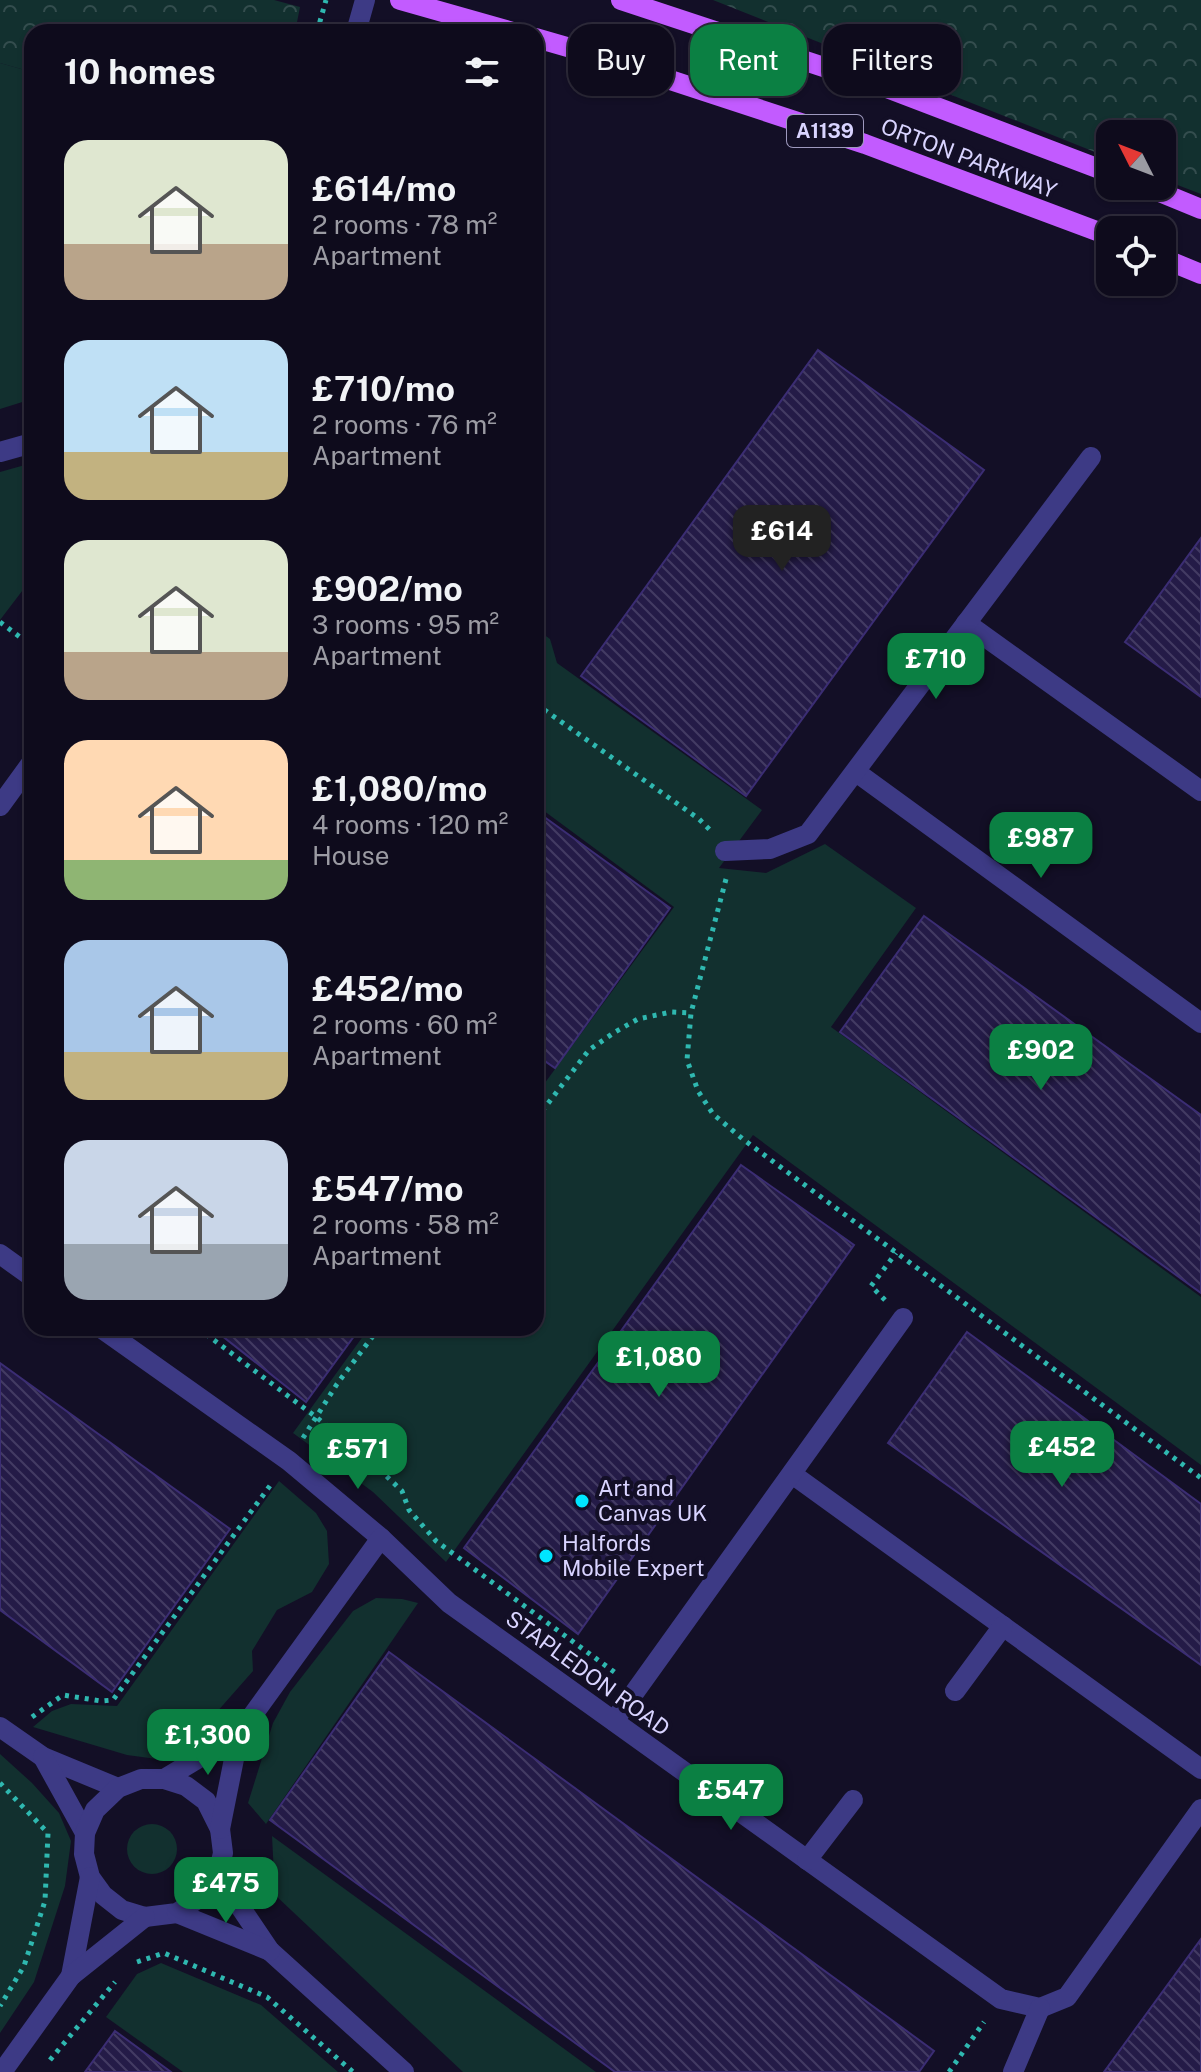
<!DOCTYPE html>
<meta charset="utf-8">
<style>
body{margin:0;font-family:"Public Sans",sans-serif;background:#171425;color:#f1f3f6;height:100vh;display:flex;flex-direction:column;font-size:30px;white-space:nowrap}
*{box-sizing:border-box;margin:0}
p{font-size:26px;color:#9b9ba3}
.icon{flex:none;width:44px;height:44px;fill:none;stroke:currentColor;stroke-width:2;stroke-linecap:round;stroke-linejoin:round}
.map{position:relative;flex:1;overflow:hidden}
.panel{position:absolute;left:24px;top:24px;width:520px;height:1312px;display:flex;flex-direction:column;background:#0e0b1c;border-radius:24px;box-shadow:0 2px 6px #0004,0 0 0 2px #2e2b3b}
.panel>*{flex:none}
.guide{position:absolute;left:568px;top:24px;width:512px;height:72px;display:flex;gap:16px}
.needle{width:52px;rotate:312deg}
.buttons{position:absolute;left:1096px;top:120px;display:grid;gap:16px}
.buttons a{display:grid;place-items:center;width:80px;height:80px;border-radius:16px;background:#0e0b1c;box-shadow:0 2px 6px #0004,0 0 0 2px #2e2b3b;font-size:40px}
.price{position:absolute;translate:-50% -68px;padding:0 18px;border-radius:16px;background:#0b8043;color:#fff;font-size:26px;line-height:52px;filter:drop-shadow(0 2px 4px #0008)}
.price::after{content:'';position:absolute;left:50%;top:48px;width:24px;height:18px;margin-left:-12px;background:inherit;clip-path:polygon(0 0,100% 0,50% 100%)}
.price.selected{background:#222;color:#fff}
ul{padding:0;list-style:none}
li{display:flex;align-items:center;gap:24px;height:200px;padding:0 40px}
li span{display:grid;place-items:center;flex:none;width:224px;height:160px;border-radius:24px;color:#555}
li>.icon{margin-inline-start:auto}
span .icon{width:96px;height:96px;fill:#fffc;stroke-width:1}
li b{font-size:34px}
h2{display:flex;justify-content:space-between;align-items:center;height:96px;padding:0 40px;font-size:34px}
.pill{padding:0 28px;border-radius:24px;background:#0e0b1c;box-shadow:0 2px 6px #0004,0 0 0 2px #2e2b3b;font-size:28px;line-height:72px}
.pill.selected{background:#0b8043;color:#fff}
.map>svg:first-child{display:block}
.green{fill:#12302f}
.forest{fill:url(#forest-crowns)}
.building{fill:url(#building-back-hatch);stroke:#3b2d73;stroke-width:2}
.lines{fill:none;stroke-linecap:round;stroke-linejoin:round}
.path{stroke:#2fb8b0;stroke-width:5;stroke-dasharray:4 6;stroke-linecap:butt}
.minor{stroke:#3d3a85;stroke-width:20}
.major{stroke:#c25bff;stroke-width:20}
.poi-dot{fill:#00e5ff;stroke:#130f26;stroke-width:3}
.labels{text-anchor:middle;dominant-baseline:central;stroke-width:8;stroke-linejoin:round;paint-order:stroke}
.shield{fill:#130f26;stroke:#9e99be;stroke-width:2}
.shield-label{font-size:20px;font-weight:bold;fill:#d9d4ff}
.street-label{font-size:22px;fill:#d9d4ff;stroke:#130f26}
.poi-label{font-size:22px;fill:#d9d4ff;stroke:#130f26;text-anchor:start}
</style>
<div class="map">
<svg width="1201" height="2072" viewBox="0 0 1201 2072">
<defs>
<pattern id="forest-crowns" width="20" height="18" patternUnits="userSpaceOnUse" patternTransform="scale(2)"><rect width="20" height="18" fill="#12302f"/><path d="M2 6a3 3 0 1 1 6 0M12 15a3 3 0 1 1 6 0" fill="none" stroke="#344d4e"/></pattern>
<pattern id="building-back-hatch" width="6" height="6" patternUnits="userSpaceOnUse" patternTransform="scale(2)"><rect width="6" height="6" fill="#241b47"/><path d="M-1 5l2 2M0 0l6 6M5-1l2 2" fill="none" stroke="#433b63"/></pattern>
</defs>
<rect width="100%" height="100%" fill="#130f26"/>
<g class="green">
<polygon points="0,63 32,72 32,399 0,409"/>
<polygon points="32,463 32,516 26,524 32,537 32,578 0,620 0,472"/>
<polygon points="536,629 550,639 557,663 762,810 719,868 766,873 825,844 916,908 831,1027 1201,1297 1201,1465 753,1135 446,1562 373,1492 293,1433 369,1328 536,1328 536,1095 674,907 536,805"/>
<polygon points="279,1481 316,1513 327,1531 329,1564 312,1592 277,1610 252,1651 253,1671 186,1747 157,1759 127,1755 33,1727 52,1711 71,1704 117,1706"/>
<polygon points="376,1598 402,1599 418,1603 266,1824 248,1803 273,1723 290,1692 353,1611"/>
<polygon points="0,1754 32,1783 59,1813 71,1841 65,1886 34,1982 0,2033"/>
<circle cx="152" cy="1849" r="25"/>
<polygon points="272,1836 596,2072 463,2072 275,1895"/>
<polygon points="161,1963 261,2005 338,2072 183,2072 106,2017 137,1974"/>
</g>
<g class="forest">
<polygon points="0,0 274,0 300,7 295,32 32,32 32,72 0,63"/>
<polygon points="713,0 1201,0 1201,194 1162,179 1162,134 1110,134 1110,158"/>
</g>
<g class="building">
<polygon points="818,350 984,470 746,796 581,676"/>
<polygon points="1201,538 1201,697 1125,642"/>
<polygon points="536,811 670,908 555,1068 536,1055"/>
<polygon points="924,916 1201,1115 1201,1293 840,1032"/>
<polygon points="741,1165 854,1245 578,1634 464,1548"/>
<polygon points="212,1328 360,1328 306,1402"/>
<polygon points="967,1332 1201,1504 1201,1665 888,1443"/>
<polygon points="0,1363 230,1529 112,1692 0,1610"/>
<polygon points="389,1652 934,2051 919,2072 615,2072 270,1820"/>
<polygon points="1201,1939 1201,2072 1104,2072"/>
<polygon points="115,2031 171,2072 85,2072"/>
</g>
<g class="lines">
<g class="path">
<polyline points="317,32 326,0"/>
<polyline points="0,622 32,646"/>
<polyline points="536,704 699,819 710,830"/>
<polyline points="726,879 691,1013 687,1060 698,1091 713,1114 744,1140 1201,1478"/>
<polyline points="536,1119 589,1050 615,1032 638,1019 671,1012 691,1013"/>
<polyline points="885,1300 871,1286 896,1253"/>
<polyline points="198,1328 316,1417 378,1468 402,1491 409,1510 436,1541 617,1674"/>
<polyline points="303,1438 337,1384 379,1328"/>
<polyline points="32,1717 63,1695 101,1701 113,1700 272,1483"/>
<polyline points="0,1783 48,1833 45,1901 24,1966 0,2006"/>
<polyline points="137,1962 164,1953 267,1997 353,2072"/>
<polyline points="50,2060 115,1982"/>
<polyline points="949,2072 984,2022"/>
</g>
<g class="minor">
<polyline points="356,32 365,0"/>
<polyline points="0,452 32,443"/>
<polyline points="966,623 1201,791"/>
<polyline points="856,772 1201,1023"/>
<polyline points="0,806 32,762"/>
<polyline points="725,851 770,849 808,834 1091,457"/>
<polyline points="0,1254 32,1277"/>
<polyline points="101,1328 289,1461 381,1538"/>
<polyline points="792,1474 1201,1769"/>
<polyline points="955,1691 1003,1626"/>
<polyline points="614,1721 903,1318"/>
<polyline points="0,1727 43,1757 118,1788"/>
<polyline points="43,1757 85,1833"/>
<polyline points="164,1779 186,1786 206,1801 220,1829 223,1853 218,1874 205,1894 177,1913 145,1917 122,1910 103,1895 90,1877 84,1854 85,1833 95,1810 118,1788 141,1779 164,1779 239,1734 381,1538 449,1603 1001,1999 1040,2008 1067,1997 1201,1809"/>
<polyline points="220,1829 239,1734"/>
<polyline points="807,1860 853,1800"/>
<polyline points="218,1874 270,1951 404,2072"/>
<polyline points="177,1913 270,1951"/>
<polyline points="71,1976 90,1877"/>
<polyline points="2,2072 71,1976 145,1917"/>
<polyline points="1013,2072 1040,2008"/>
</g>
<g class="major">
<polyline points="400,0 513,32"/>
<polyline points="621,0 884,87 1110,173"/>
<polyline points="536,38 588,53 865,144 1110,236"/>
<polyline points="1145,186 1201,209"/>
<polyline points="1162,258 1201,274"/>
</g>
</g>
<g class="poi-dot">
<circle cx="582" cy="1501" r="8"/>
<circle cx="546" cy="1556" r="8"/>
</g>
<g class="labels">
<rect class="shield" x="787" y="115" width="76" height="32" rx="6"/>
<g class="shield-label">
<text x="825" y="131">A1139</text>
</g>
<g class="street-label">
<text transform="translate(969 158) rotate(21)">ORTON PARKWAY</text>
<text transform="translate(588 1673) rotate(36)">STAPLEDON ROAD</text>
</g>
<g class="poi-label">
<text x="598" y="1488">Art and<tspan x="598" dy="25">Canvas UK</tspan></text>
<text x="562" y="1543">Halfords<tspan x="562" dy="25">Mobile Expert</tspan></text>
</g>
</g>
</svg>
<div class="buttons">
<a><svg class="needle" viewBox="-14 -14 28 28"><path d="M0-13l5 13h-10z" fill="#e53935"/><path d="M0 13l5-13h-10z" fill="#9b9ba3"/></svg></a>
<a><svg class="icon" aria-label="locate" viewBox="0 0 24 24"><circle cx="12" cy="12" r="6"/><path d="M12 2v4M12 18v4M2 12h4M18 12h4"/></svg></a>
</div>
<b class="price selected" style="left:782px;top:573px">£614</b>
<b class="price" style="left:936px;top:701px">£710</b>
<b class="price" style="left:1041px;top:880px">£987</b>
<b class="price" style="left:1041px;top:1092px">£902</b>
<b class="price" style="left:659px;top:1399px">£1,080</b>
<b class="price" style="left:1062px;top:1489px">£452</b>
<b class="price" style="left:358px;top:1491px">£571</b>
<b class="price" style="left:208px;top:1777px">£1,300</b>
<b class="price" style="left:731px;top:1832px">£547</b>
<b class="price" style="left:226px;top:1925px">£475</b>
<div class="guide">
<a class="pill">Buy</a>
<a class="pill selected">Rent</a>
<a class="pill">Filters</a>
</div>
<section class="panel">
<h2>10 homes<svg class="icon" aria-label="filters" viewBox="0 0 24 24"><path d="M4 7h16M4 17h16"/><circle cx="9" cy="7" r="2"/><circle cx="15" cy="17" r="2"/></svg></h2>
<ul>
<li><span style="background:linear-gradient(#dfe7d0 65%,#b9a48a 0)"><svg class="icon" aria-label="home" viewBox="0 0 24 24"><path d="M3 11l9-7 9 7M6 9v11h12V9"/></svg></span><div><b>£614/mo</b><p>2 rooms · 78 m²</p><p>Apartment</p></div></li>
<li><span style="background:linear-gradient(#bfe0f5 70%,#c2b280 0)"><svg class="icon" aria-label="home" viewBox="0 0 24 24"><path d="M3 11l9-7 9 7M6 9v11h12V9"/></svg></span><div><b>£710/mo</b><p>2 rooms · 76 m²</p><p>Apartment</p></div></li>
<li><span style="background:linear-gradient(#dfe7d0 70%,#b9a48a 0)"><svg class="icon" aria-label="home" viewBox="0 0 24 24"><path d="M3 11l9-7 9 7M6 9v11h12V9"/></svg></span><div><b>£902/mo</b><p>3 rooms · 95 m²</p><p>Apartment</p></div></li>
<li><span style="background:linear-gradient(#ffd9b3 75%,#8fb573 0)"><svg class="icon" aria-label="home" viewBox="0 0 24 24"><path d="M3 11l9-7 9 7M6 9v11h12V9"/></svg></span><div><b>£1,080/mo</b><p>4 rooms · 120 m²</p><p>House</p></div></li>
<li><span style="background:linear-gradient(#a9c7e8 70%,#c2b280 0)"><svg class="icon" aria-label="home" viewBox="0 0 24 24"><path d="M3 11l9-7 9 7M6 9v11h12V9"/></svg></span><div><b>£452/mo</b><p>2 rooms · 60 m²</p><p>Apartment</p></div></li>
<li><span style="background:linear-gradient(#c9d6e8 65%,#9aa5b1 0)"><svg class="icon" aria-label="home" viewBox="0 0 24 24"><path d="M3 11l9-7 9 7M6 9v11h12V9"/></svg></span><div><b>£547/mo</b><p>2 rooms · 58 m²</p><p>Apartment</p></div></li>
</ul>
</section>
</div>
